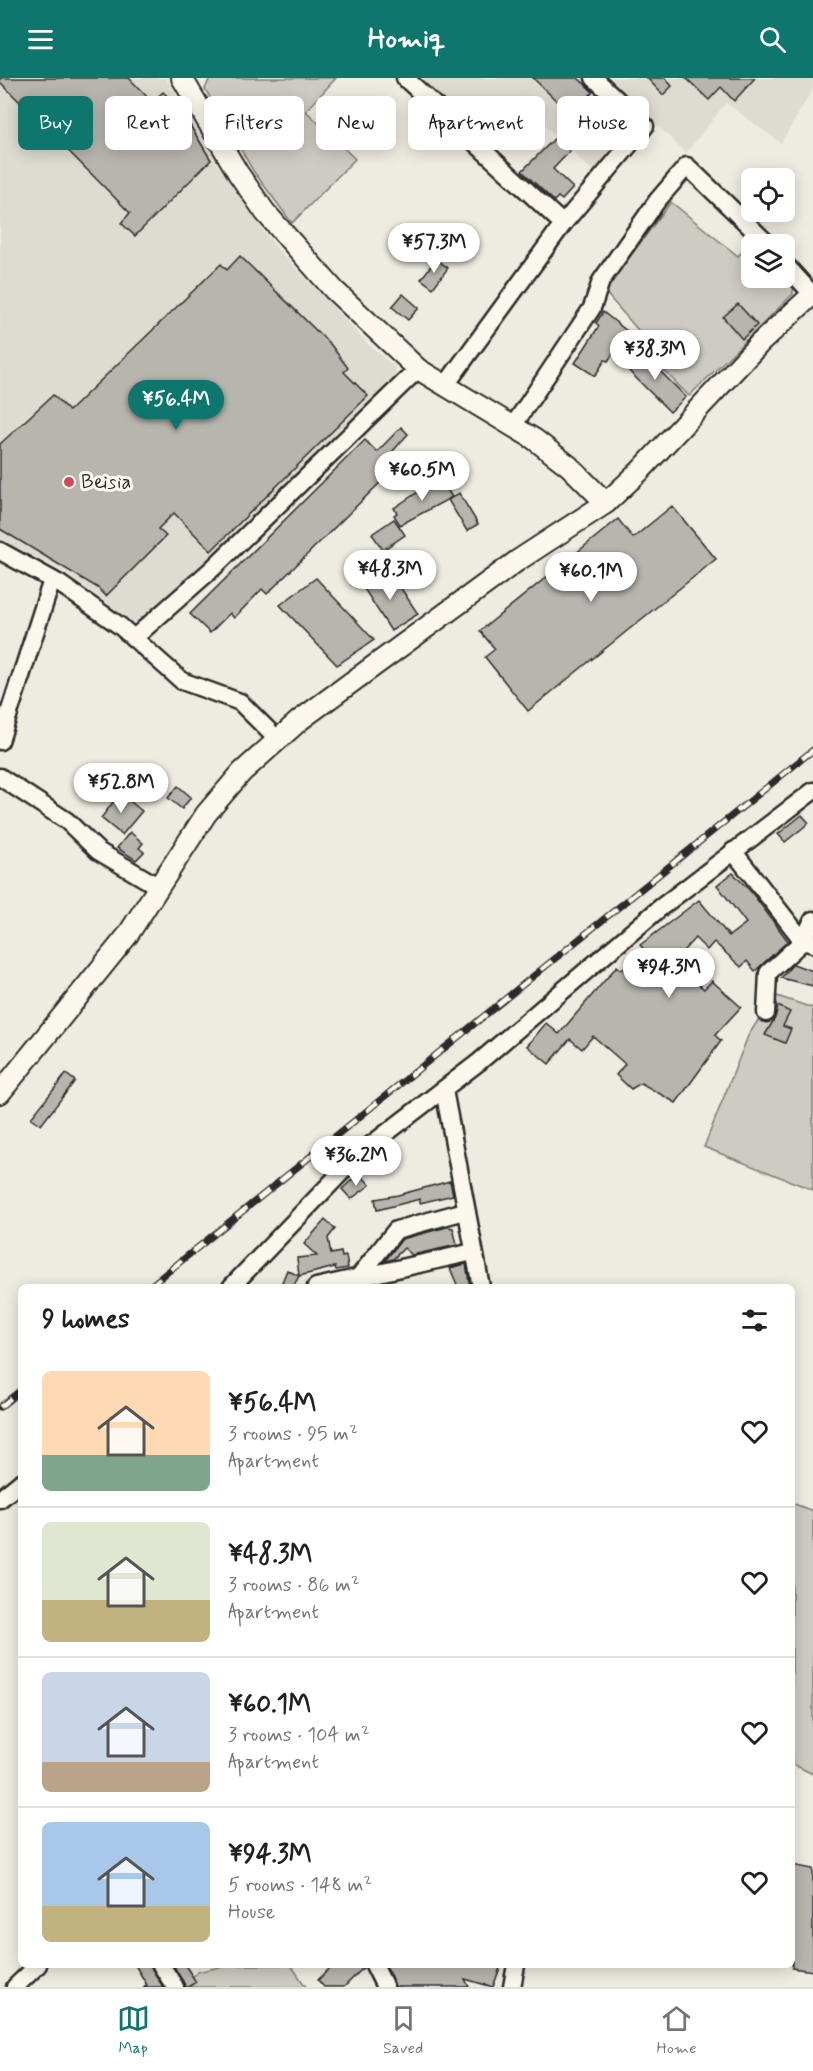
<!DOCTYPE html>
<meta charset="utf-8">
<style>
body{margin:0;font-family:Mynerve,sans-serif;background:#f2f2f2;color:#202124;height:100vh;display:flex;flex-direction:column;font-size:22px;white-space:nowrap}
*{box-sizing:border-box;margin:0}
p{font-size:20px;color:#757577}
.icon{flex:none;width:33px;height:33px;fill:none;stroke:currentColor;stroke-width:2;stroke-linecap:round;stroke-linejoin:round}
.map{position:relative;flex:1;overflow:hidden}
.side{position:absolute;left:18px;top:1206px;width:777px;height:684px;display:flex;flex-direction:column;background:#fff;border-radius:9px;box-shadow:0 3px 15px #0003}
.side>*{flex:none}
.banner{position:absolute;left:18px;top:18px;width:777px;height:54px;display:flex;gap:12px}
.controls{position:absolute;left:741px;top:90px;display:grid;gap:12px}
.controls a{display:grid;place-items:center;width:54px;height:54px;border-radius:9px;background:#fff;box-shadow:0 3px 15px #0003;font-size:30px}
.price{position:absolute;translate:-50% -51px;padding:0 14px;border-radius:21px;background:#fff;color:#222;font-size:20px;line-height:39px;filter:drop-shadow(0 2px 3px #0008)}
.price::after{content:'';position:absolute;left:50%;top:36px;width:18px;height:14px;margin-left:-9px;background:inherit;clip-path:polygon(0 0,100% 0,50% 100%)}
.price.selected{background:#0f766e;color:#fff}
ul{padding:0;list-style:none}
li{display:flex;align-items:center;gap:18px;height:150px;padding:0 24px}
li+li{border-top:2px solid #e0e0e0}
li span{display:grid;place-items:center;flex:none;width:168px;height:120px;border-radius:9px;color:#555}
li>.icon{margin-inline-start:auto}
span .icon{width:72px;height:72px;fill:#fffc;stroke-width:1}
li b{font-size:26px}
h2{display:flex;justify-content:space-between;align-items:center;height:72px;padding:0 24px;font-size:26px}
.chip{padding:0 21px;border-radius:9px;background:#fff;box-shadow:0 3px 15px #0003;font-size:21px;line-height:54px}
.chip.selected{background:#0f766e;color:#fff}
header{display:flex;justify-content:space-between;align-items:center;height:78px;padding:0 24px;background:#0f766e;color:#fff;font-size:27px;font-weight:800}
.tabs{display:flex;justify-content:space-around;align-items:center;height:84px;border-top:2px solid #e0e0e0;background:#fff;font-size:16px;color:#757577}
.tabs a{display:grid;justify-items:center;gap:3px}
.tabs .selected{color:#0f766e}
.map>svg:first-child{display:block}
.built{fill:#dedbd1}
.green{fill:#cecbc2;stroke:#7c7b76;stroke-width:1.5}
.building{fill:#b8b5ae;stroke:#2b2b2b;stroke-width:1.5}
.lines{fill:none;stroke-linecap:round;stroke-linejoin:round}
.minor-casing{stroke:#2b2b2b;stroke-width:21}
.tertiary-casing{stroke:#2b2b2b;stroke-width:24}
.minor{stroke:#fbf7ec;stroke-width:16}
.tertiary{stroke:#fbf7ec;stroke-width:20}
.rail-casing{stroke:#2b2b2b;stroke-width:7}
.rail{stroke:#fbf7ec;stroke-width:4.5;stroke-dasharray:14;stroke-linecap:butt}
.poi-dot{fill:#d1495b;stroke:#fbf7ec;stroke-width:2}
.labels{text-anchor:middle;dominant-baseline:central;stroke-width:6;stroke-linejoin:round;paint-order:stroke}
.poi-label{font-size:20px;fill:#2b2b2b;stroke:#fbf7ec;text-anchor:start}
</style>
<header><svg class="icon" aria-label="menu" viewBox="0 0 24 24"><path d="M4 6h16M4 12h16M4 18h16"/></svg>Homiq<svg class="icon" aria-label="search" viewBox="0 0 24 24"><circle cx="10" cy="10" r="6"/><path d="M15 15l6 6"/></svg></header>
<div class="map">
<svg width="813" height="1909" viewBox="0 0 813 1909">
<rect width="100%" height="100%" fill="#eeebe0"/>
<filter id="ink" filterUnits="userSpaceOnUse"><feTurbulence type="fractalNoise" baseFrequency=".0167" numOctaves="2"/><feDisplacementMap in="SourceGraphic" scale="12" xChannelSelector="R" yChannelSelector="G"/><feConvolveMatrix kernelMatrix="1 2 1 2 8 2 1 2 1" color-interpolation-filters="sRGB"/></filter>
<g filter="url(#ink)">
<g class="built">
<polygon points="0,0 166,0 220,90 273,166 369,267 395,289 396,301 218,477 140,545 133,544 63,493 0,462"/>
<polygon points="419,0 583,0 629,43 628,51 594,94 519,23 482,61"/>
<polygon points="608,0 813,0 813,11 781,65 726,25 686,75"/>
</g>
<g class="green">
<polygon points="210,0 336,0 306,33 355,81 292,145 254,94 205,11"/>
<polygon points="671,124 738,178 752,163 755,166 752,166 752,200 785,199 793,209 793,216 689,318 645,273 651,267 604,213"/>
<polygon points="774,917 813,930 813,1112 704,1069 748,958"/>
<polygon points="792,1425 813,1433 813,1696 792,1686"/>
<polygon points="228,1887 291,1887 306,1909 181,1909 198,1894"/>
</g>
<g class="building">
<polygon points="0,0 129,0 152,24 163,14 179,29 211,82 135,158 121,145 130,135 0,4"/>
<polygon points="533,0 578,0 593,14 571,37"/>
<polygon points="647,0 665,0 672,8 663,17"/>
<polygon points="686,0 755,0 734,23 721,9 709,22"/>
<polygon points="556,59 570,73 553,91 573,110 562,122 558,119 554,123 522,93"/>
<polygon points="240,178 331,267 348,290 344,294 368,318 211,473 174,435 158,451 166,458 106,518 98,510 0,451 0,366 53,317 69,333 221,186 227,192"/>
<polygon points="436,181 448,190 433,210 421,201"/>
<polygon points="403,216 419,230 408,242 392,229"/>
<polygon points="738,226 757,247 742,261 723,239"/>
<polygon points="603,234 628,254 608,283 605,282 595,298 575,285 599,248 596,245"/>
<polygon points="640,273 686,319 670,334 624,288"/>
<polygon points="401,349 408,356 385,382 394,391 267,516 262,511 234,540 230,535 210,555 190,536 365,362 377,374"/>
<polygon points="439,400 452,419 400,447 394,437 397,435 394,430"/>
<polygon points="459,415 478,446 467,453 448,422"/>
<polygon points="672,428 716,481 528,633 485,579 495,571 480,553 618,441 633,460"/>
<polygon points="394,441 405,457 383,472 372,456"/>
<polygon points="389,492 418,536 391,553 363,509"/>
<polygon points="316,500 374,562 337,587 280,527"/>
<polygon points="178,708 191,719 182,731 168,720"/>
<polygon points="120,715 142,733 122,757 101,740"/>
<polygon points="802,737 809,745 785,764 778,756"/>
<polygon points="130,754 143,765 139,770 144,774 136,782 117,770"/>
<polygon points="733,795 752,815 788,863 755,893 747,883 741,889 714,864 707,872 695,860 673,884 704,911 712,903 741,929 715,957 721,963 676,1025 641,1005 631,1011 616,997 625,986 593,958 582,971 570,961 549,986 527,968 546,945 559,956 617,888 622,892 643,870 640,867 699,822 729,858 746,845 717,807"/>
<polygon points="793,886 813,893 813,908 781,900"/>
<polygon points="778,928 790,934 783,948 791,951 785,965 765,957 775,940"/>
<polygon points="66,996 75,1003 41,1047 31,1040"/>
<polygon points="362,1098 370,1107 351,1121 342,1111 354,1100 357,1103"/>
<polygon points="450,1103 453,1117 420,1125 420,1121 377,1132 375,1121 398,1117"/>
<polygon points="325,1142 335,1151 328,1160 331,1176 341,1174 342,1179 346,1178 348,1190 336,1192 335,1189 299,1198 297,1180 317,1178 304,1166"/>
<polygon points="447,1149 453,1150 457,1167 412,1177 404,1170 393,1181 385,1183 402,1161"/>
<polygon points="466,1186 470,1209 458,1209 450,1190"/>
<polygon points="287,1192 299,1198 293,1209 280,1209"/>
<polygon points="792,1787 813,1791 813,1893 792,1890"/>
<polygon points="135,1887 150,1887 163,1909 143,1909 147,1907"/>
<polygon points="185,1887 196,1904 188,1909 185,1909 174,1888"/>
<polygon points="333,1887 364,1887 364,1889 344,1909 324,1909 318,1902"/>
<polygon points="386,1887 501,1887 493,1909 465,1901 469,1909 395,1909"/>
</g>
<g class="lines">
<g class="minor-casing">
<g id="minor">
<polyline points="405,0 563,146"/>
<polyline points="784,185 812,216"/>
<polyline points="445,308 563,146 645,48 594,0"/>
<polyline points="513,348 592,230 601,203 657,123 687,88 768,166"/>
<polyline points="0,473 60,506 120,548 182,603 240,624 277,661"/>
<polyline points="134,560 212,491 418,291"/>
<polyline points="0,663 52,502"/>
<polyline points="0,699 67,743 98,773 159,809"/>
<polyline points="733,773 803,863 813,866"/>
<polyline points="766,935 768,895 803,863 813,842"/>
<polyline points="444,1012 481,1209"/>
<polyline points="357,1201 396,1152 465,1133"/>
<polyline points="231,1209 359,1076 479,984 660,830 813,713"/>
<polyline points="316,1209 473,1174"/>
<polyline points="0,1421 21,1404"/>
<polyline points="161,1887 175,1909"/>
<polyline points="374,1887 385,1909"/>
<polyline points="15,1909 38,1887"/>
<polyline points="512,1909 516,1887"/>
</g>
</g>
<g class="tertiary-casing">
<g id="tertiary">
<polyline points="182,0 238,95 265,134 334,212 418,291 534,361 569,388 606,425"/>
<polyline points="0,1015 127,858 206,736 242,694 300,642 517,483 606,425 640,393 760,265 813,216"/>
</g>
</g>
<use href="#minor" class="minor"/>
<use href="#tertiary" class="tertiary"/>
<g class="rail-casing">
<g id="rail">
<polyline points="149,1209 813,672"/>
<polyline points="0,1329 21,1312"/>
</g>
</g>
<use href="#rail" class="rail"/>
</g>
</g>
<circle class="poi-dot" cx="69" cy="404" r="6"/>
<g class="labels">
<g class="poi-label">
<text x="81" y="404">Beisia</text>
</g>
</g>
</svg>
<div class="controls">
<a><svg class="icon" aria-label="locate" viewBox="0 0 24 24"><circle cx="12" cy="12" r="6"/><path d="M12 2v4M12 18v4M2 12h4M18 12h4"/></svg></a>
<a><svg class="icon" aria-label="layers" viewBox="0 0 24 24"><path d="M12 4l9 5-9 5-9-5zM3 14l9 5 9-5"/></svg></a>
</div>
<b class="price" style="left:434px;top:196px">¥57.3M</b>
<b class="price" style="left:655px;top:303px">¥38.3M</b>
<b class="price selected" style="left:176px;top:353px">¥56.4M</b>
<b class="price" style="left:422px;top:424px">¥60.5M</b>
<b class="price" style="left:390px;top:523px">¥48.3M</b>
<b class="price" style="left:591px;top:525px">¥60.1M</b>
<b class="price" style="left:121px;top:736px">¥52.8M</b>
<b class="price" style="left:669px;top:921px">¥94.3M</b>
<b class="price" style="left:356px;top:1109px">¥36.2M</b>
<div class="banner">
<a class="chip selected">Buy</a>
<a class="chip">Rent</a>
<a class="chip">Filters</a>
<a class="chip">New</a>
<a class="chip">Apartment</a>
<a class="chip">House</a>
</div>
<section class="side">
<h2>9 homes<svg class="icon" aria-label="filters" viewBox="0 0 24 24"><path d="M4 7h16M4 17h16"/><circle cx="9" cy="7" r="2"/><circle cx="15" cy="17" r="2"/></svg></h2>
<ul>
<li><span style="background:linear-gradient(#ffd9b3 70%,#7fa58c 0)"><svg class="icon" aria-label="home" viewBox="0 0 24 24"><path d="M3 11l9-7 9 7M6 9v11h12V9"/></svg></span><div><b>¥56.4M</b><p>3 rooms · 95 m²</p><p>Apartment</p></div><svg class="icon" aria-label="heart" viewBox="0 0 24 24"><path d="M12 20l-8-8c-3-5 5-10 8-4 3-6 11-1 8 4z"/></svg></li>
<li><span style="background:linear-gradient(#dfe7d0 65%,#c2b280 0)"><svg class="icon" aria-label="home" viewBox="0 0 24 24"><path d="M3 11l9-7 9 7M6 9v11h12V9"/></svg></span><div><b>¥48.3M</b><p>3 rooms · 86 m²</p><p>Apartment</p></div><svg class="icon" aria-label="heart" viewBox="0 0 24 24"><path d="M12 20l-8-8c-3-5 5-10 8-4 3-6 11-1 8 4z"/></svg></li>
<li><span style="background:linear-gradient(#c9d6e8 75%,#b9a48a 0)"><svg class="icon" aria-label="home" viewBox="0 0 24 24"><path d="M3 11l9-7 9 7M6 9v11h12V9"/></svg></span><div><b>¥60.1M</b><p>3 rooms · 104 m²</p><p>Apartment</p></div><svg class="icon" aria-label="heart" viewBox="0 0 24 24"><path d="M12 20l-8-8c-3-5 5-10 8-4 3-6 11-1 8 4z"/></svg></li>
<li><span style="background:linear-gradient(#a9c7e8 70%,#c2b280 0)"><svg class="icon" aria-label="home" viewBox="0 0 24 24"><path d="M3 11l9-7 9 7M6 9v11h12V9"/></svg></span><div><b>¥94.3M</b><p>5 rooms · 148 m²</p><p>House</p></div><svg class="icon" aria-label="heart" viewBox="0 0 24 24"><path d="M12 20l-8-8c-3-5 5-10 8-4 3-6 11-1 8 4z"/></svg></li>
</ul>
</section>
</div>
<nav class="tabs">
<a class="selected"><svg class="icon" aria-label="map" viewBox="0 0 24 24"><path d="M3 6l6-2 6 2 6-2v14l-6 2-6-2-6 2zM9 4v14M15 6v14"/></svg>Map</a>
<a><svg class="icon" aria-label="saved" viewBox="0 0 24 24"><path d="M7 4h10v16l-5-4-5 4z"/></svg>Saved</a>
<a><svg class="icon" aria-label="home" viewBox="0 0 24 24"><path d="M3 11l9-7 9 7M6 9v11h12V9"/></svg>Home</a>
</nav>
